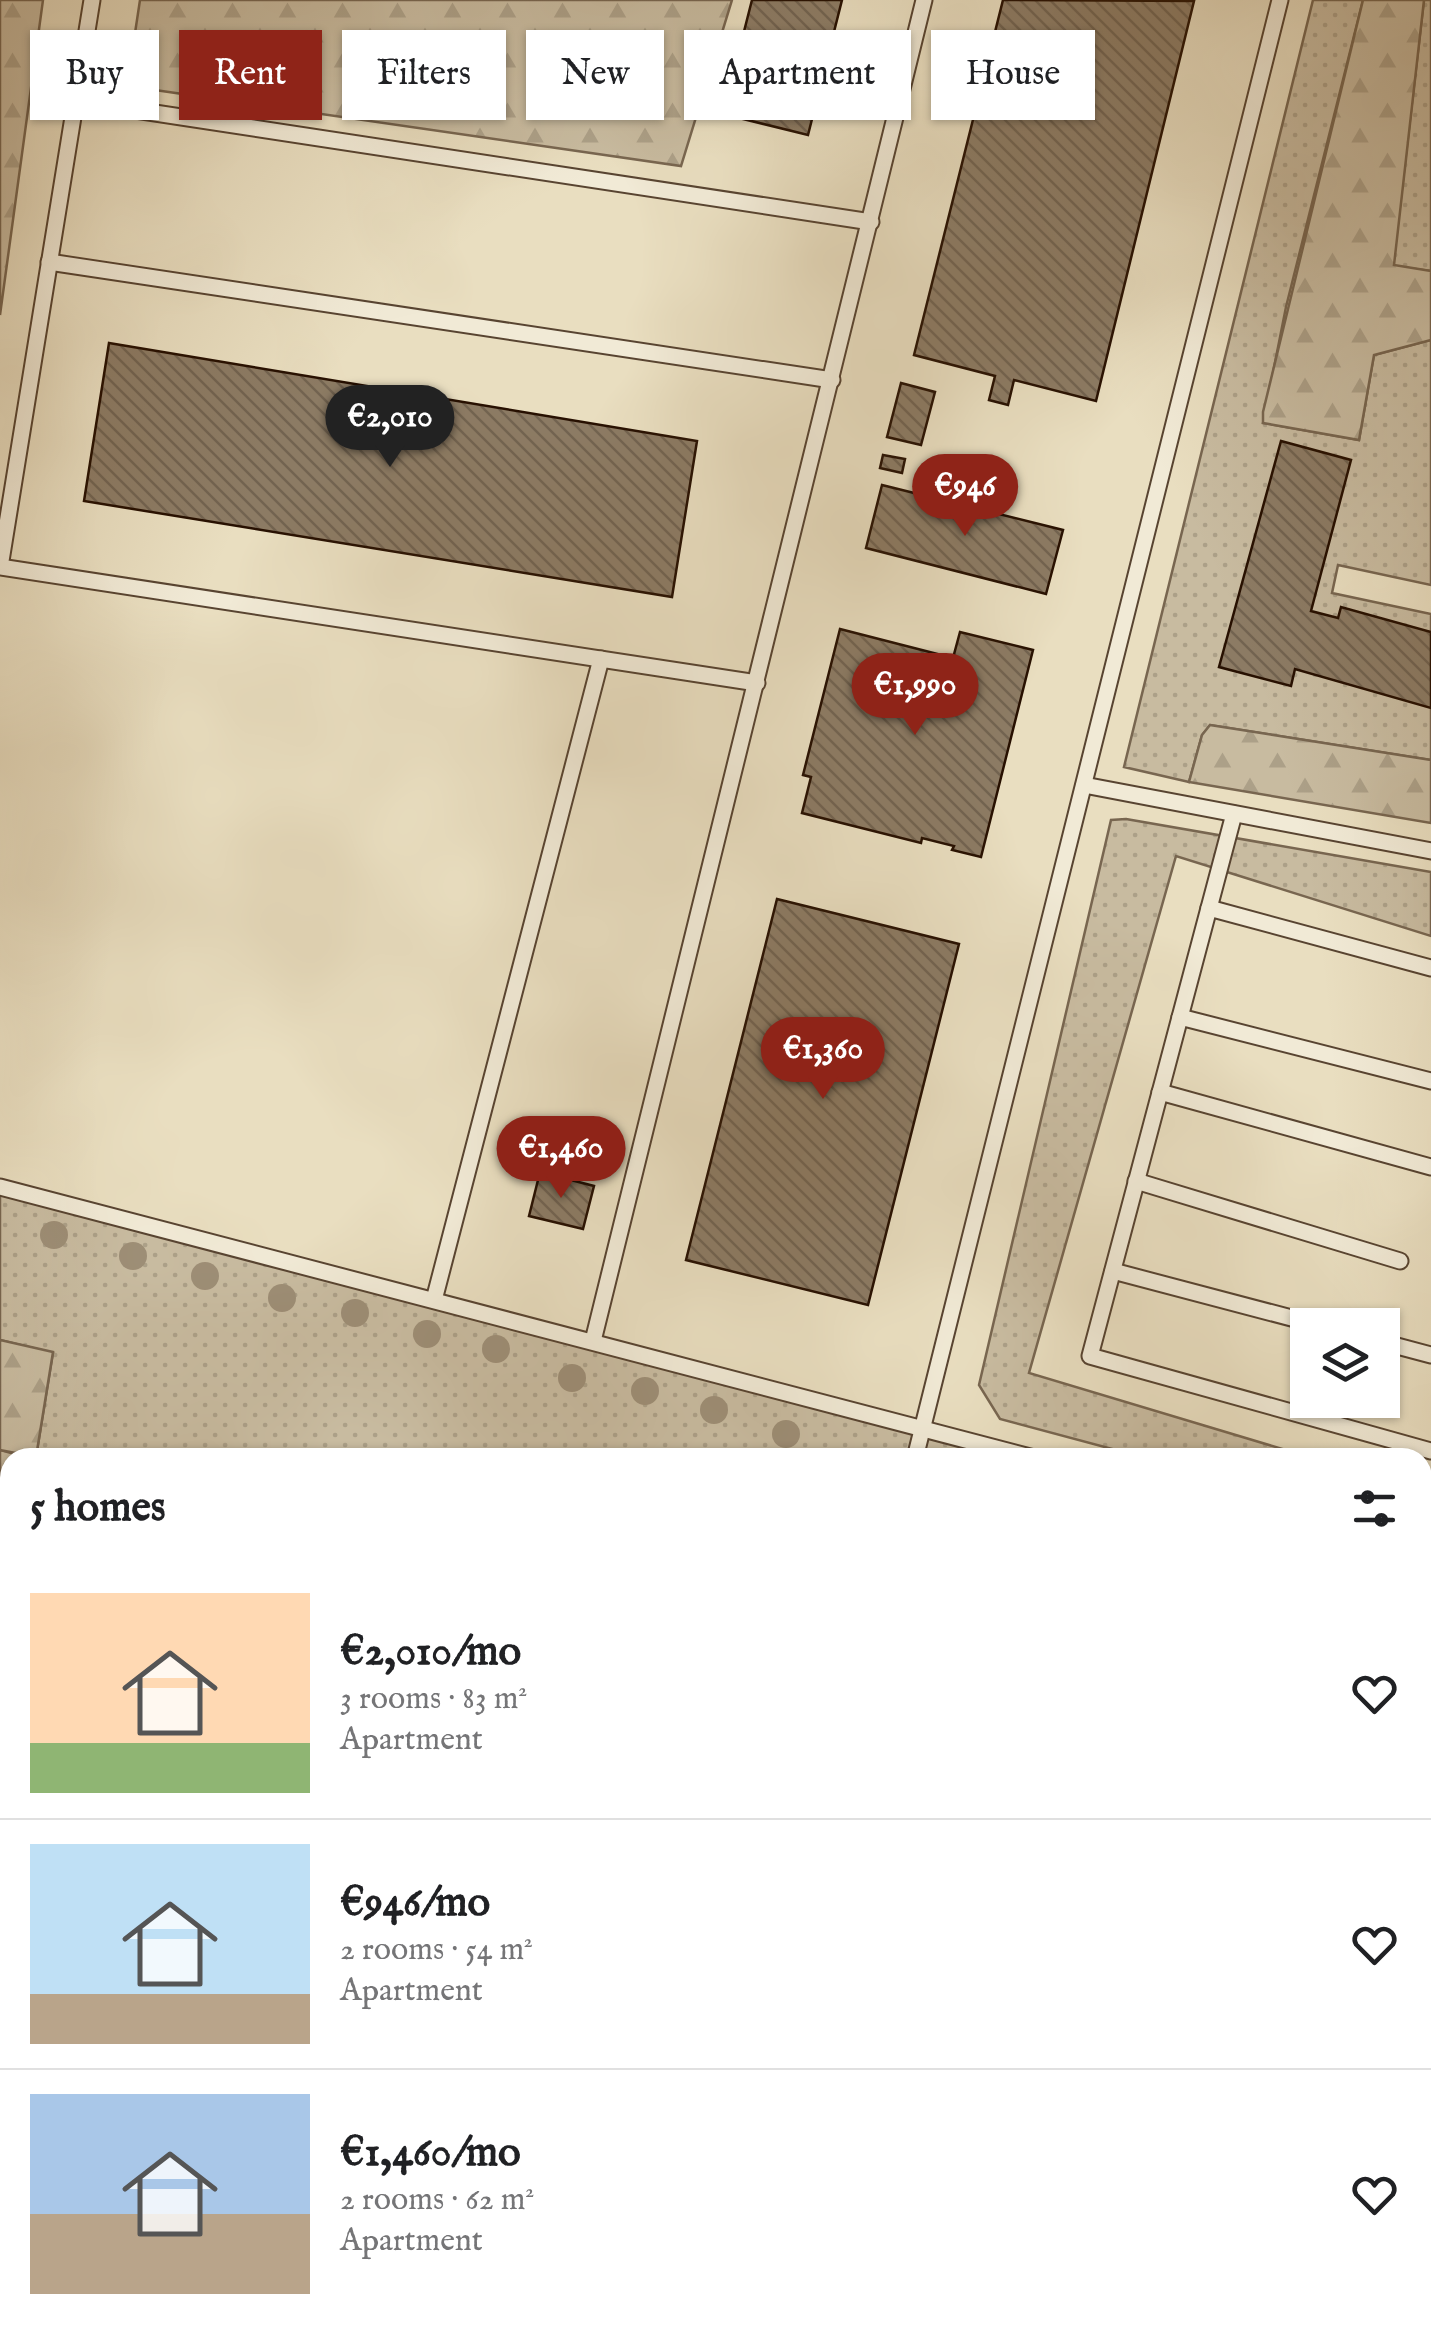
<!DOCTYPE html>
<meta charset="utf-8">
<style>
body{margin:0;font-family:"IM FELL English",serif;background:#f2f2f2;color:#202124;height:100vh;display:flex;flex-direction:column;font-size:38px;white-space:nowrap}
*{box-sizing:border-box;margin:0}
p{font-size:32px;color:#757577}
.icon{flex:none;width:55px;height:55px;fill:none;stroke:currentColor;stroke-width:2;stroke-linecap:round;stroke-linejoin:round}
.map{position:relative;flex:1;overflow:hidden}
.panel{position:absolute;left:0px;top:1448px;width:1432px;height:892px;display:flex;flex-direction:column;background:#fff;border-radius:30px 30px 0 0;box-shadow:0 2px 8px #0004}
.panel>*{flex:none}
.hud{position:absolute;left:30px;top:30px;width:1372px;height:90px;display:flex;gap:20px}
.fabs{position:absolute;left:1290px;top:1308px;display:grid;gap:20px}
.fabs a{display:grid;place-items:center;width:110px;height:110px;border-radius:0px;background:#fff;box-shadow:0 2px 8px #0004;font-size:50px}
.price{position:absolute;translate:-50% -85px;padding:0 22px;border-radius:35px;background:#8f2418;color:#fff;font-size:32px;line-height:65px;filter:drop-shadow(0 2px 5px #0008)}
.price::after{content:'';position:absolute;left:50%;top:60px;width:30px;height:22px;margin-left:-15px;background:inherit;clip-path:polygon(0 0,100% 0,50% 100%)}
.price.selected{background:#222;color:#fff}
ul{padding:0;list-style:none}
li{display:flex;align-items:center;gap:30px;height:250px;padding:0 30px}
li+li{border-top:2px solid #e0e0e0}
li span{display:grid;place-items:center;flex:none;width:280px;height:200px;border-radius:0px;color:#555}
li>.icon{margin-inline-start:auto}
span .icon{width:120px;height:120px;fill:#fffc;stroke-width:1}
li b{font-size:42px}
h2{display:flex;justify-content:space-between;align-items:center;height:120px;padding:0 30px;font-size:42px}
.tag{padding:0 35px;border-radius:0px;background:#fff;box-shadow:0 2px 8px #0004;font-size:35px;line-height:90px}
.tag.selected{background:#8f2418;color:#fff}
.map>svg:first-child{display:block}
.green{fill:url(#green-dots);stroke:#786650;stroke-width:2.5}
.forest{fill:url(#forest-firs);stroke:#786650;stroke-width:2.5}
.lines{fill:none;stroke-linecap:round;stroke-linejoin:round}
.stream{stroke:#74624d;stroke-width:11}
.building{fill:url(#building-back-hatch);stroke:#271001;stroke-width:2.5}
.lane-casing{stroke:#584431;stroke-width:19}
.path{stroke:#271001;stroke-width:6;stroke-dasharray:2.5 5;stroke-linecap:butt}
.lane{stroke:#f1ead6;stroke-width:15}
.tree{fill:#9d8e76}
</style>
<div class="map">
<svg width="1431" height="2339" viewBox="0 0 1431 2339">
<defs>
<pattern id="green-dots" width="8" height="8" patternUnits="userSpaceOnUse" patternTransform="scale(2.5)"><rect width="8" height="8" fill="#c8bba0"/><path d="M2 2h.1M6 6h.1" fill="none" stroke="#aca088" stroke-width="1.8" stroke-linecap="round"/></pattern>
<pattern id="forest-firs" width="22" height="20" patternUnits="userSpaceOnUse" patternTransform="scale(2.5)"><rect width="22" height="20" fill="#c8bba0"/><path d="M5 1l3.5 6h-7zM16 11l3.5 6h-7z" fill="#aca088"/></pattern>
<pattern id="building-back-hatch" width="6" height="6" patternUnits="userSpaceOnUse" patternTransform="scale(2.5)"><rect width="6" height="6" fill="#8c7b64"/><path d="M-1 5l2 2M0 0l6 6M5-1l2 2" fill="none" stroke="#726350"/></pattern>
</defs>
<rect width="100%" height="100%" fill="#e9dec0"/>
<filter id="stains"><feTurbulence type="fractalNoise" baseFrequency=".002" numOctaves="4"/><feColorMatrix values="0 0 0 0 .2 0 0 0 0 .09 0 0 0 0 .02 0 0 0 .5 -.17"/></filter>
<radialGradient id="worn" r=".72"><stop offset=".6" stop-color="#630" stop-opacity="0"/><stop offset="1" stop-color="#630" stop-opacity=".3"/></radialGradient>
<g class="green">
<polygon points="1313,0 1363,0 1286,307 1263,423 1359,440 1374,355 1431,340 1431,585 1338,565 1332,593 1431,614 1431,760 1210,725 1202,735 1189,782 1124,767"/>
<polygon points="1424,0 1431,0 1431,271 1393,266"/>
<polygon points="1126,819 1431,872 1431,936 1176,856 1029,1373 1309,1457 1142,1457 1000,1419 979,1385 1111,820"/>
<polygon points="0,1187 1034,1457 36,1457 53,1353 0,1340"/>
<polygon points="0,1450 26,1457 10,1458 10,1629 0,1626"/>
<polygon points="1422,1562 1431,1565 1431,1711 1423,1709"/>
<polygon points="10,1969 10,2076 0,2109 0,1976 8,1977"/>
<polygon points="0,2148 10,2150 10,2330 48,2330 47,2339 0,2339"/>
<polygon points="393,2330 612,2330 608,2339 392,2339"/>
<polygon points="636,2330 703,2330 710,2339 630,2339"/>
<polygon points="729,2330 1032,2330 1057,2338 1060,2330 1368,2330 1368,2335 1383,2339 732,2339"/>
</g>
<g class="forest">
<polygon points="0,0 43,0 0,315"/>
<polygon points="140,0 732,0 681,166 127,86"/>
<polygon points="1363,0 1424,0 1394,265 1431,271 1431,340 1374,355 1359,440 1263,423 1263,412"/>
<polygon points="1210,725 1431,760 1431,823 1189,782 1202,735"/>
<polygon points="0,1340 53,1352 36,1457 0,1450"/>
<polygon points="0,1751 10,1754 10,1833 0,1870"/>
<polygon points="1431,2006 1431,2322 1423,2339 1367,2335 1368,2330 1422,2330 1422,2038"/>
</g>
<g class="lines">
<g class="stream">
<polyline points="0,1482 10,1485"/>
<polyline points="0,1558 9,1560"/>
</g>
</g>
<g class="building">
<polygon points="752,0 842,0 808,135 723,114"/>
<polygon points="1003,0 1194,1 1096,401 1014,380 1008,405 989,400 995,376 914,355"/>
<polygon points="109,343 697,441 672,597 84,501"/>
<polygon points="901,383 935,392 921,445 887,437"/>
<polygon points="1281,441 1351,460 1311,611 1338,618 1341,607 1431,632 1431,708 1295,669 1291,686 1219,667"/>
<polygon points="883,455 905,459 902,473 880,468"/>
<polygon points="882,485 1063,530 1046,594 866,548"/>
<polygon points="840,629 953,658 960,632 1033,650 981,857 952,850 954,846 922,838 921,843 802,813 811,777 803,775"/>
<polygon points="777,899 959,944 868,1305 686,1260"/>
<polygon points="540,1172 594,1186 583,1229 529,1216"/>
<polygon points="0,1626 10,1629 10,1721 2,1751"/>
<polygon points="0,1922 10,1924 8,1978 0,1976"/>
<polygon points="9,2076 10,2076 10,2150 0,2148 0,2109"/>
</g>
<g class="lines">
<g class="lane-casing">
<g id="lane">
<polyline points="92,0 0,567 757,683"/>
<polyline points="76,101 871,222"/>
<polyline points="49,262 832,380"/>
<polyline points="1084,785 1431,851"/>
<polyline points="1234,814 1090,1356 1431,1451"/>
<polyline points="1209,908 1431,968"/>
<polyline points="1180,1017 1431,1081"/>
<polyline points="1160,1092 1431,1167"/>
<polyline points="1136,1181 1400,1261"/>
<polyline points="0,1187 1034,1458"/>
<polyline points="1113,1271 1318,1325"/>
<polyline points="434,1300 601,659"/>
<polyline points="593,1341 924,0"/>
<polyline points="1382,1342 1431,1355"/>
<polyline points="915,1458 1280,0"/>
<polyline points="0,1521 10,1524"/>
<polyline points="1422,1562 1431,1565"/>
<polyline points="0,1870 10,1833"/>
<polyline points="0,1900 10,1903"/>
<polyline points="546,2330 580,2339"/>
<polyline points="729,2330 732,2339"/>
<polyline points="47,2339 48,2330"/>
<polyline points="392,2339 393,2330"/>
<polyline points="608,2339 612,2330"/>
<polyline points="1292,2339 1295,2330"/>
</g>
</g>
<g class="path">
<polyline points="0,2322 10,2323"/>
<polyline points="211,2330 212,2339"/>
<polyline points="270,2330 322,2339"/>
<polyline points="1010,2330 1011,2339"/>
</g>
<use href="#lane" class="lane"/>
</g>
<g class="tree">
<circle cx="54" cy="1235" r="14"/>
<circle cx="133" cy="1256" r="14"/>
<circle cx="205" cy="1276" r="14"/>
<circle cx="282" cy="1298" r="14"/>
<circle cx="355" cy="1313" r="14"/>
<circle cx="427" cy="1334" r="14"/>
<circle cx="496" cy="1349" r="14"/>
<circle cx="572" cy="1378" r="14"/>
<circle cx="645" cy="1391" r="14"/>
<circle cx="714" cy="1410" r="14"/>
<circle cx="786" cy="1434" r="14"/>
</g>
<rect width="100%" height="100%" filter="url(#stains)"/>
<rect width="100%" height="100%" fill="url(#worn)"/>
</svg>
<div class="fabs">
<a><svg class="icon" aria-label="layers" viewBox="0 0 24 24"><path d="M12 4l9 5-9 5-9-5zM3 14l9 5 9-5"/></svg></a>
</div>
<b class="price selected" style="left:390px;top:470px">€2,010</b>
<b class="price" style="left:965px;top:539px">€946</b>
<b class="price" style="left:915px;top:738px">€1,990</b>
<b class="price" style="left:823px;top:1102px">€1,360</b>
<b class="price" style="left:561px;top:1201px">€1,460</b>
<div class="hud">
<a class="tag">Buy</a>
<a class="tag selected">Rent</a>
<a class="tag">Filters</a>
<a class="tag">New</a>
<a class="tag">Apartment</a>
<a class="tag">House</a>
</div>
<section class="panel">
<h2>5 homes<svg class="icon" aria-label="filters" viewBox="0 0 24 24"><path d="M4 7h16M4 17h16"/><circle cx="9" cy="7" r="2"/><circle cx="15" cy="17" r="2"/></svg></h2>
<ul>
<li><span style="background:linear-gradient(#ffd9b3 75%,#8fb573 0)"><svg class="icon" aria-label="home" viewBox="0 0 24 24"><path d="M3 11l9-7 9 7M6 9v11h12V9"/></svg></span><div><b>€2,010/mo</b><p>3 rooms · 83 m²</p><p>Apartment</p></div><svg class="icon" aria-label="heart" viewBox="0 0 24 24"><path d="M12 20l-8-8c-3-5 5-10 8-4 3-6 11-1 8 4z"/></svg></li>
<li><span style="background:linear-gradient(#bfe0f5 75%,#b9a48a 0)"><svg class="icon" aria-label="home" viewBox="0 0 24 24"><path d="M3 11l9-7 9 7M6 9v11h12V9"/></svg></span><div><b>€946/mo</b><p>2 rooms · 54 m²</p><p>Apartment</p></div><svg class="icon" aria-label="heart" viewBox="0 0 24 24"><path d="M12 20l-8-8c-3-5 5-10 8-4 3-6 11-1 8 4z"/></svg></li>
<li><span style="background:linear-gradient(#a9c7e8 60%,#b9a48a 0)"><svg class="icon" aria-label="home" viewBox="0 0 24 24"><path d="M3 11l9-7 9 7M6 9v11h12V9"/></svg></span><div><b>€1,460/mo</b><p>2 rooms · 62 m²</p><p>Apartment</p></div><svg class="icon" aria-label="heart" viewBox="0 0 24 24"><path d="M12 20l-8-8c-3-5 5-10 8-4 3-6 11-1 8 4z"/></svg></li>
</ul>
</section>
</div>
